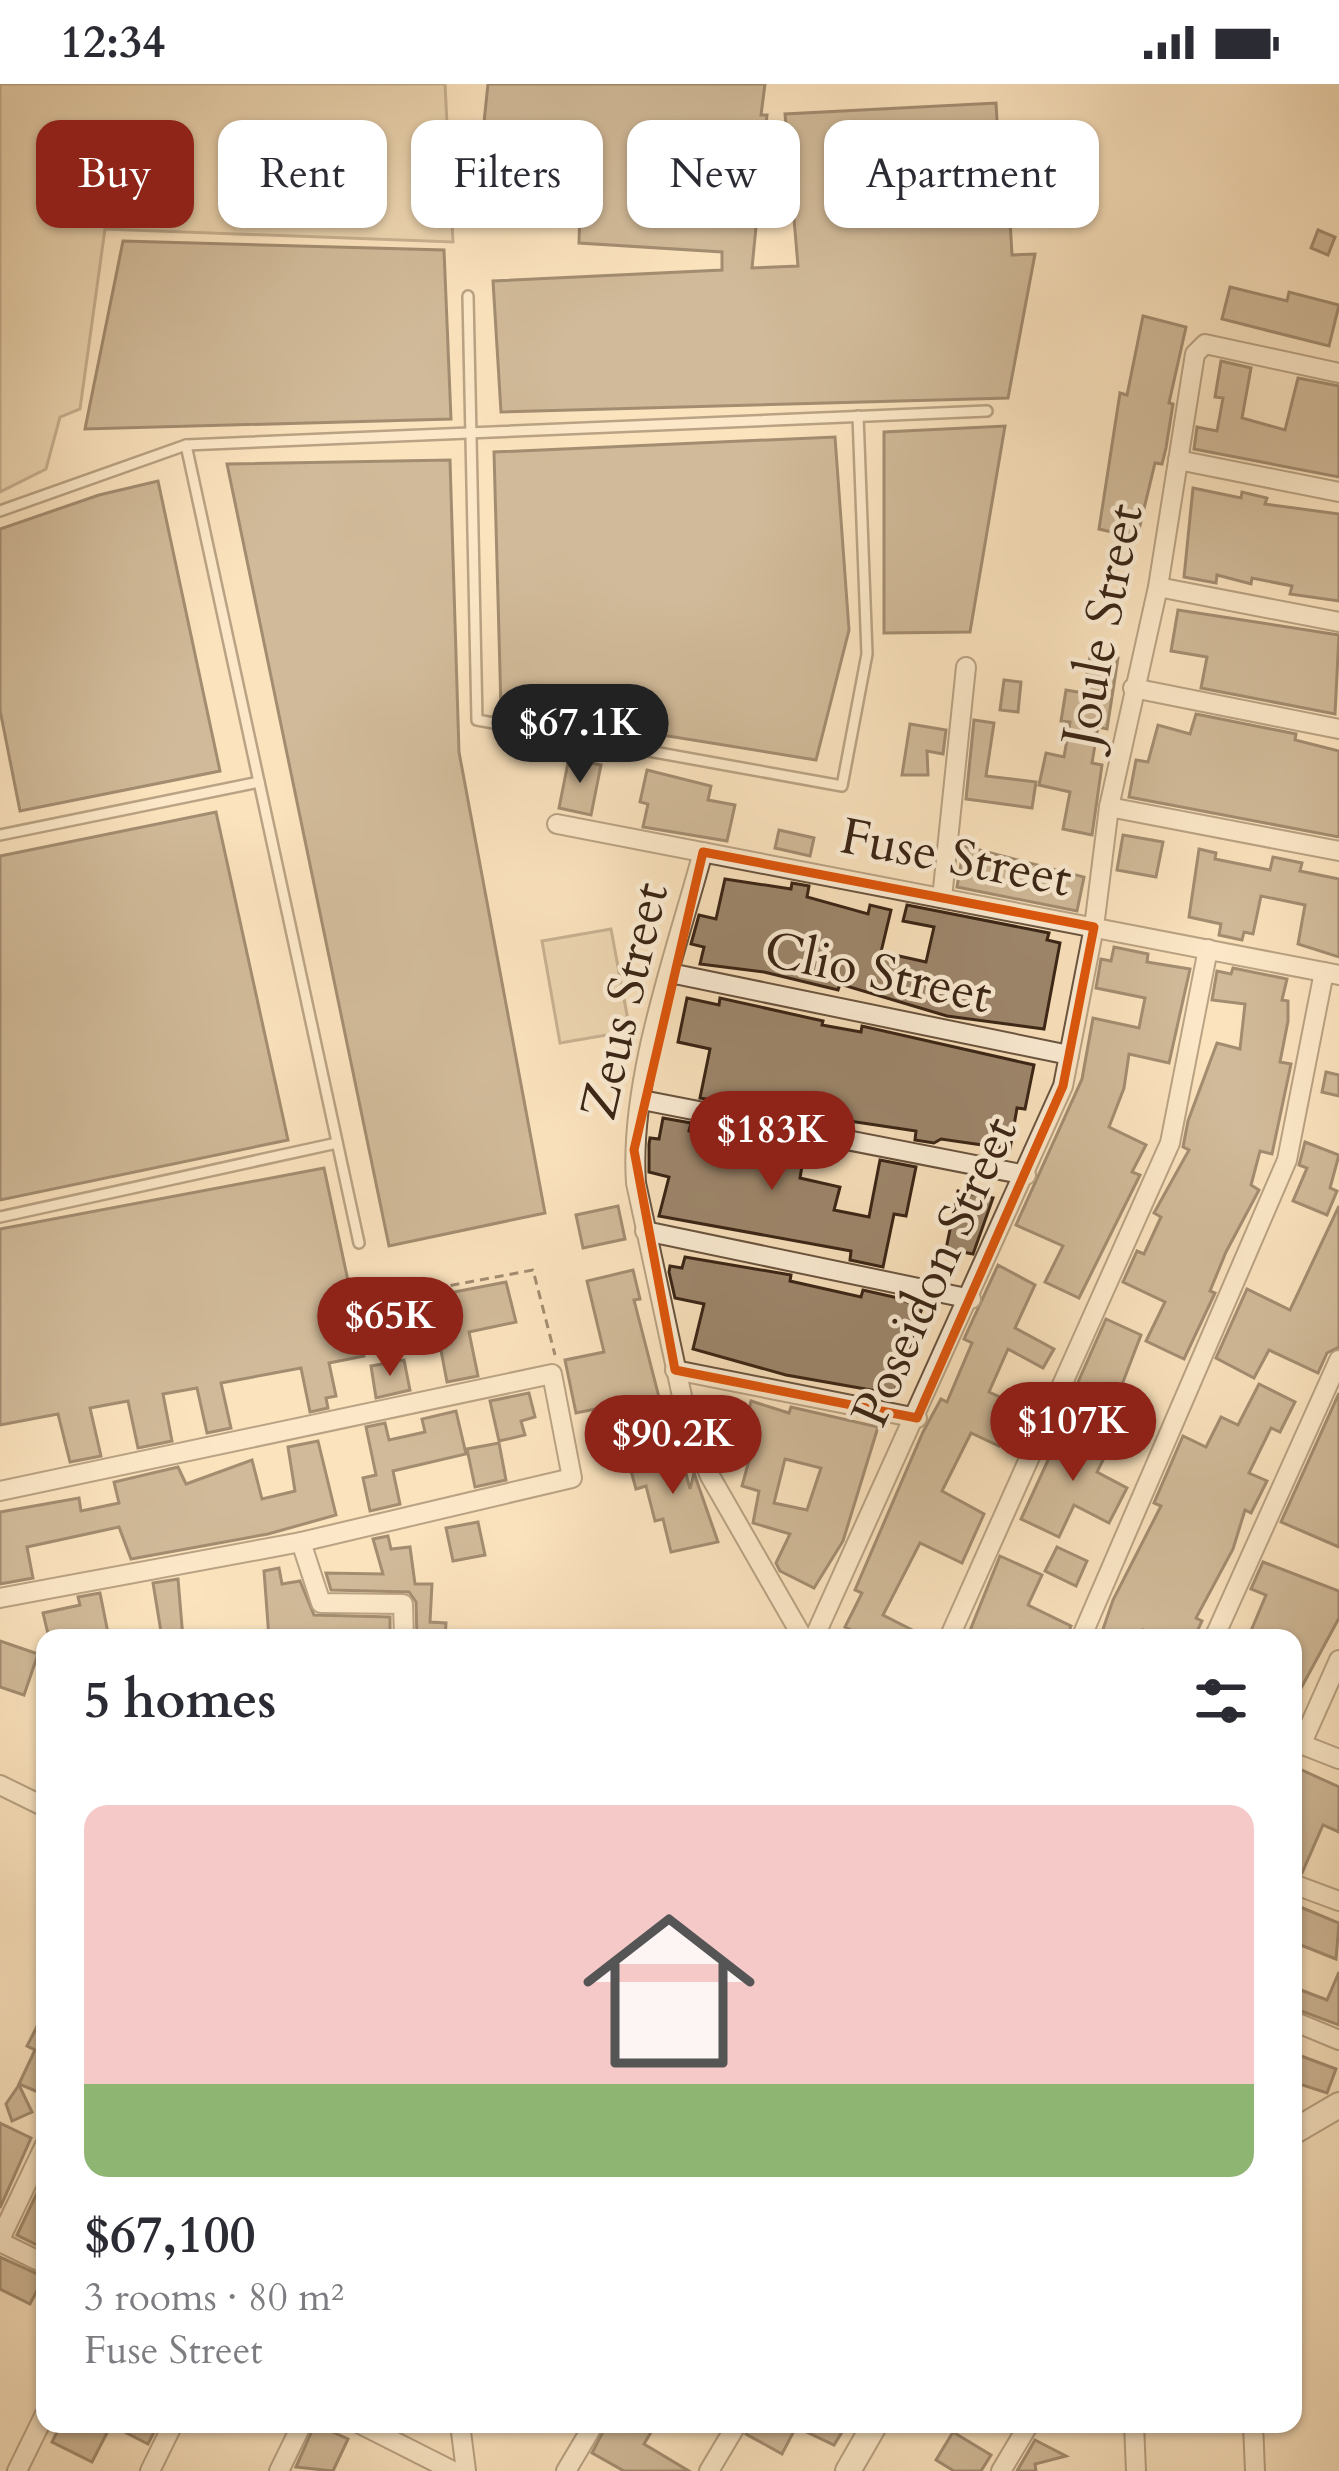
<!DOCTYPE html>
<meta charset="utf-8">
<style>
body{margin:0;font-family:Cardo,serif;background:#f2f2f3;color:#2b2b33;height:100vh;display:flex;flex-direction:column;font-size:45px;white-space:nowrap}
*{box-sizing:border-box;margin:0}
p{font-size:39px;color:#7c7c81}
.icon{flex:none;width:66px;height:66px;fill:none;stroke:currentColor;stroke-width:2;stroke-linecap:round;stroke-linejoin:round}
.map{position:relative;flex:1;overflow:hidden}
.drawer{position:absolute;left:36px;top:1545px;width:1266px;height:804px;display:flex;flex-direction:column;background:#fff;border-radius:24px;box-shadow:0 3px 9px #0004}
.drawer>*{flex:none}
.top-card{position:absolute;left:36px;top:36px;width:1269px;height:108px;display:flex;gap:24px}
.price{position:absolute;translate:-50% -102px;padding:0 27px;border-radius:42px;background:#8f2418;color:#fff;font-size:39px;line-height:78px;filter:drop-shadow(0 3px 6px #0008)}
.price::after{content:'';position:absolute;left:50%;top:72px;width:36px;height:27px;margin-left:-18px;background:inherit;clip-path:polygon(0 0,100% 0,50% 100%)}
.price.current{background:#222;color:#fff}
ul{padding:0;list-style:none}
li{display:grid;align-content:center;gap:24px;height:636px;padding:0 48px}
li+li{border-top:3px solid #e1e1e2}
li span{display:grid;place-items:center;height:372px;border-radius:24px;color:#555}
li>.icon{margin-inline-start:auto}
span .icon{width:216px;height:216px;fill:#fffc;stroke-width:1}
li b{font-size:51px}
h2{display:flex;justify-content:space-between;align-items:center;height:144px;padding:0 48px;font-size:51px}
.chip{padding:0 42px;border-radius:24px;background:#fff;box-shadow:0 3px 9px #0004;font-size:42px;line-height:108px}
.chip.current{background:#8f2418;color:#fff}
.status{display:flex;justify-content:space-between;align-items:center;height:84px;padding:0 60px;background:#fff;direction:ltr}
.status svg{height:33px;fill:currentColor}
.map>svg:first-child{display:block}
.green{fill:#dac3a1;stroke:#8a745b;stroke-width:3}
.building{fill:#9e876d;stroke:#392415;stroke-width:3;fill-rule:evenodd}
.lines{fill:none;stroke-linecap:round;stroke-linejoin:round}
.service-casing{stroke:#6a543f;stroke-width:14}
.minor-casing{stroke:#6a543f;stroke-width:22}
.tertiary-casing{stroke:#6a543f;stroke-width:28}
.path{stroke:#392415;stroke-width:3;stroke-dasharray:9 6;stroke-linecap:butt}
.service{stroke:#fcedd5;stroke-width:9}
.minor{stroke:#fcedd5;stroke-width:18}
.tertiary{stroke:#fcedd5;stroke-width:24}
.marked{fill:none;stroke:#df560c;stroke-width:9;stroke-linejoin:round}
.labels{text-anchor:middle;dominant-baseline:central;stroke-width:9;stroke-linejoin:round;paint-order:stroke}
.street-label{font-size:51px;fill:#392415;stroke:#fcedd5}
</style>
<div class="status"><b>12:34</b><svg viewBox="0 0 49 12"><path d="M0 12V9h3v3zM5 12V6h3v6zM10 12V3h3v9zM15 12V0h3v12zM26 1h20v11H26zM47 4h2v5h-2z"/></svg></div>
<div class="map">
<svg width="1339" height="2387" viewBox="0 0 1339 2387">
<rect width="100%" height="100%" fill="#fbe3be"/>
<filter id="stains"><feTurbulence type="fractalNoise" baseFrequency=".00167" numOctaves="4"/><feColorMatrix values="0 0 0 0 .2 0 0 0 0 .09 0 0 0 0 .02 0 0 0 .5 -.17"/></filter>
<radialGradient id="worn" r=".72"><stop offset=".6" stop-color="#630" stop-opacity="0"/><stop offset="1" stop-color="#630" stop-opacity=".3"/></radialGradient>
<g class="green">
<polygon points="0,0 445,0 453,158 105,145 80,325 60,333 46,385 0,408"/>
<polygon points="611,845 630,947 560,959 542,857"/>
</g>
<g class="building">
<polygon points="488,0 765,0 761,31 767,31 752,184 798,182 785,30 996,19 1002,120 1009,119 1012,171 1035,170 1008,314 501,328 493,197 722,186 722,168 579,159 580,123 476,114"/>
<polygon points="1318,146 1335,153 1328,171 1311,164"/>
<polygon points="123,157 444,166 451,335 85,345"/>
<polygon points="1230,203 1287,217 1289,208 1339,221 1329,262 1222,235"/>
<polygon points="1143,232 1186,243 1169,319 1173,320 1166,364 1162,380 1155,379 1137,454 1099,445 1120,309 1127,311"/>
<polygon points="1221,277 1251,284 1242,334 1285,346 1298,294 1339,302 1339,393 1194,365 1197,343 1217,347 1223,314 1215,313"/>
<polygon points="1005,342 970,548 884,549 884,348"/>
<polygon points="835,353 849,546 816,676 501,625 494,368"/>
<polygon points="450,376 459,668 545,1129 389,1162 227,380"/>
<polygon points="158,397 220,687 20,727 0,626 0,445 99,411"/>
<polygon points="1193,404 1241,414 1242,408 1267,414 1265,420 1339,430 1339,517 1290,510 1292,502 1252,494 1251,500 1217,491 1216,499 1184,493"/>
<polygon points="1178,526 1339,551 1335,630 1201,604 1207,573 1171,567"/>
<polygon points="1091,568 1118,574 1107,645 1098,643 1092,679 1102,681 1092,751 1063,745 1070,708 1039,701 1046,669 1064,673 1070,638 1061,637 1066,606 1083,609"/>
<polygon points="1004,596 1021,598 1018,628 1000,626"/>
<polygon points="1196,630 1296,650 1295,656 1339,667 1339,753 1129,713 1136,676 1148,678 1158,641 1190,650"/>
<polygon points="974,636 994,639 986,692 1036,698 1032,724 966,715"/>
<polygon points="910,640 946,646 943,670 927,667 928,691 902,691"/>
<polygon points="569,674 601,681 591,731 559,724"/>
<polygon points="647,686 711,702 708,716 735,721 727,757 643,743 648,720 640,718"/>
<polygon points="216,728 288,1056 0,1116 0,772"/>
<polygon points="779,746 814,754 810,772 775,764"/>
<polygon points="1123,751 1163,758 1156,793 1117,786"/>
<polygon points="964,762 1084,793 1077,827 957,803"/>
<polygon points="1199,765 1216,769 1215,775 1270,786 1273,773 1302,779 1300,787 1339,795 1339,873 1298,860 1305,821 1261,812 1253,850 1244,848 1242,856 1219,851 1221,840 1189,833"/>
<polygon points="725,795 791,805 792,799 809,802 807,813 868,830 870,821 891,826 881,868 926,878 934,843 903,837 907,821 1049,849 1047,856 1060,859 1044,945 947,932 840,900 838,906 764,888 700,880 704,863 691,860 699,831 716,835"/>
<polygon points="1114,863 1148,870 1147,878 1190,885 1169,979 1129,970 1124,1004 1109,1043 1146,1061 1132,1088 1140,1091 1079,1214 1045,1198 1063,1162 1016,1141 1082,995 1093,934 1139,944 1145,914 1096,904 1101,875 1111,877"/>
<polygon points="1233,884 1287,895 1282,916 1288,917 1288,937 1280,978 1291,980 1272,1070 1260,1067 1251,1101 1259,1106 1226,1168 1210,1207 1215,1209 1184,1275 1146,1257 1165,1218 1123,1198 1137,1167 1144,1170 1161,1133 1154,1129 1189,1066 1183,1063 1188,1037 1217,959 1240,965 1245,920 1212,916 1217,887 1231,890"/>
<polygon points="687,914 719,921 720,914 823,937 822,941 861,948 862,942 1034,981 1025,1025 1017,1024 1010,1065 941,1055 934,1059 915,1056 916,1047 836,1035 735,1011 734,1020 700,1014 710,965 678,958"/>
<polygon points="1326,988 1339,991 1339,1012 1322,1008"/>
<polygon points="663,1034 691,1039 689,1047 720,1057 769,1068 771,1058 805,1064 800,1094 840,1103 834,1126 869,1133 880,1076 916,1083 906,1132 894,1130 883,1183 850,1176 851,1167 659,1132 669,1093 649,1088 649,1060 650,1054 659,1055"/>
<polygon points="1305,1058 1339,1071 1330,1104 1337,1107 1327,1131 1293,1117 1307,1084 1299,1081"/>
<polygon points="324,1084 364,1272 329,1279 336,1312 326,1314 328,1324 310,1328 301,1284 221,1299 231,1344 207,1349 197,1304 163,1310 172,1357 138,1364 128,1317 90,1324 101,1372 70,1378 58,1330 0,1341 0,1145"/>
<polygon points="958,1107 993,1114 973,1170 946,1165"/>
<polygon points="618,1122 625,1155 583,1164 576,1131"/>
<polygon points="1339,1122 1339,1263 1327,1269 1318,1289 1269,1266 1254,1294 1216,1274 1247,1205 1290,1226"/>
<polygon points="685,1173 791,1191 790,1197 861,1213 863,1206 898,1214 922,1224 894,1310 786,1291 693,1265 704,1220 675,1214 669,1188 670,1182 682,1184"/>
<polygon points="998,1181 1035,1201 1015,1244 1054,1265 1043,1284 1008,1265 989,1308 1035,1329 1023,1356 1005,1348 999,1362 971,1349 942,1407 984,1430 962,1479 920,1459 883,1531 928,1554 868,1554 845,1543 862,1509 855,1506 923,1348 941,1315 947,1318 972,1259 964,1255"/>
<polygon points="633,1186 640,1215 634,1216 662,1325 619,1335 615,1321 576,1329 565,1276 604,1268 587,1197"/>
<polygon points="506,1198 516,1238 469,1248 478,1292 447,1298 439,1256 424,1258 418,1215"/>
<polygon points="1106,1235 1141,1251 1113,1324 1075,1305"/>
<polygon points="404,1276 410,1306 376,1314 371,1282"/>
<polygon points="1259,1300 1295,1318 1280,1348 1271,1344 1249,1389 1267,1397 1251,1429 1245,1426 1233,1465 1196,1534 1202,1537 1194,1554 1160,1554 1143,1546 1139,1554 1100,1554 1113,1516 1161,1422 1154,1419 1183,1352 1206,1363 1221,1333 1238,1341"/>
<polygon points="529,1309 535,1333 521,1337 525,1351 499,1357 490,1317"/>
<polygon points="1339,1309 1339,1463 1281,1438"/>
<path d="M712 1317 749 1326 751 1317 789 1329 791 1323 878 1343 843 1457 814 1504 780 1487 776 1479 790 1450 753 1439 759 1407 742 1402 751 1369 710 1358 705 1346ZM785 1375 821 1384 807 1426 774 1419Z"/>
<polygon points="456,1327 466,1370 393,1387 400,1420 370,1427 363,1394 376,1391 366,1343 385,1339 389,1356 425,1348 422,1335"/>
<polygon points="1060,1339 1109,1364 1097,1388 1127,1404 1109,1439 1074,1421 1059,1453 1021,1435 1055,1361 1051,1359"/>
<polygon points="318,1357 336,1431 268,1450 131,1475 119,1443 27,1463 33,1494 0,1500 0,1428 79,1414 81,1427 119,1419 114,1398 178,1383 186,1400 252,1376 262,1415 295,1407 288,1363"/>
<polygon points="678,1358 690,1405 694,1389 718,1458 671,1468 663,1435 655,1437 646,1402 636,1405 627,1372"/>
<polygon points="499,1359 506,1396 475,1403 467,1365"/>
<polygon points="478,1438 485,1471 453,1477 446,1444"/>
<polygon points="388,1452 391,1465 410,1463 415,1500 432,1500 430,1538 446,1539 445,1554 417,1554 416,1518 409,1508 331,1506 326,1489 383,1490 373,1455"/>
<polygon points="1057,1463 1087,1477 1076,1502 1045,1487"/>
<polygon points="1000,1472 1042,1491 1028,1521 1071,1542 1066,1554 967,1554"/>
<polygon points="1263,1478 1339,1507 1339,1534 1293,1619 1293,1554 1248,1554 1266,1511 1251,1505"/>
<polygon points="279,1484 282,1500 300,1497 314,1531 390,1533 390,1554 269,1554 264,1487"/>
<polygon points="178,1495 183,1554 162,1554 153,1499"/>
<polygon points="100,1509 109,1554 49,1554 43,1529 80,1521 78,1513"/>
<polygon points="0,1557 38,1570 24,1611 0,1603"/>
<polygon points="1293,1682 1339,1703 1339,1748 1323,1741 1302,1789 1293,1787"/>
<polygon points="1293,1820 1339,1839 1336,1875 1293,1858"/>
<polygon points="1339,1888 1339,1941 1293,1924 1293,1903 1327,1916"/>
<polygon points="45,1927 45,2011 19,2000 35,1966 27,1962"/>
<polygon points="1293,1969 1336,1985 1327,2009 1293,1998"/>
<polygon points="19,2001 32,2028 12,2037 6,2020"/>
<polygon points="0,2039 31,2054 0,2124"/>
<polygon points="44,2094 45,2095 45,2165 17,2151"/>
<polygon points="0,2173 44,2193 30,2220 0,2205"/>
<polygon points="61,2340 158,2340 148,2360 111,2341 92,2378 52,2358"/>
<polygon points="315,2340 348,2355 333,2387 296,2383"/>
<polygon points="607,2340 656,2340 644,2360 689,2387 624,2387 592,2369"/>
<polygon points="750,2340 847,2340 834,2361 796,2343 782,2370 746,2350"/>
<polygon points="953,2348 991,2371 981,2387 954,2387 936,2376"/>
<polygon points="1035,2356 1066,2372 1035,2380 1036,2387 1017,2387"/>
</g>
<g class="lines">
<g class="service-casing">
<g id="service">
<polyline points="468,212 477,636 842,702 867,570 858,332"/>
<polyline points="186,361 359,1159"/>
<polyline points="0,427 186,361 987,327"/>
<polyline points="0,751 259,698"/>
<polyline points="0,1133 337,1059"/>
</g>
</g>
<g class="minor-casing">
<g id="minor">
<polyline points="1178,376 1339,408"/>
<polyline points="1158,503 1339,538"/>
<polyline points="1133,604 1339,645"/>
<polyline points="1109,723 1339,767"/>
<polyline points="557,740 1339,891"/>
<path d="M703 768C676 868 629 996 636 1099L688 1340 710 1392 803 1554"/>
<polyline points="942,814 966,583"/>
<polyline points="670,889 1069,971"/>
<polyline points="642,1016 1026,1091"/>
<polyline points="645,1147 971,1215"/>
<polyline points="675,1286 917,1334"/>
<polyline points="0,1407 552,1290 572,1394 301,1458 0,1514"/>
<polyline points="301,1458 321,1519 403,1520 404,1554"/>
<polyline points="814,1554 1063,1002 1094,843 1109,723 1158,503 1195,270 1205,260 1339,289"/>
<polyline points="949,1554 1170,1059 1208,865"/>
<polyline points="1081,1554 1287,1076 1324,888"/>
<polyline points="1214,1554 1339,1276"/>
<polyline points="1293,1657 1339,1675"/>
<polyline points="1301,1661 1339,1576"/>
<polyline points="0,1701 45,1723"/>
<polyline points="1293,1800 1339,1817"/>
<polyline points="1293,1937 1339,1956"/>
<polyline points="0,2155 45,2061"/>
<polyline points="0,2158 45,2180"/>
<polyline points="360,2340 453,2387"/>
<polyline points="460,2340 466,2387"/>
<polyline points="1134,2340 1136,2387"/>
<polyline points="1253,2340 1255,2387"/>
<polyline points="17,2387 45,2330"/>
<polyline points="150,2387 173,2340"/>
<polyline points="279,2387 302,2340"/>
<polyline points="566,2387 594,2340"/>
<polyline points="709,2387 737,2340"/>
<polyline points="1001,2387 1029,2340"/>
</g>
</g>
<g class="tertiary-casing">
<g id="tertiary">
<polyline points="1293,2048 1339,2021"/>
<polyline points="848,2387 875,2340"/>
</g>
</g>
<polyline class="path" points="421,1207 533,1186 555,1271"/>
<use href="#service" class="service"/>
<use href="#minor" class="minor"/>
<use href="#tertiary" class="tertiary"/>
</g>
<path d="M0 0H1339V2387H0ZM703 768 1094 843 1063 1002 917 1334 675 1286 634 1066Z" fill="#fbe3be" fill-opacity=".55" fill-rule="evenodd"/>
<path class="marked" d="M703 768 1094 843 1063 1002 917 1334 675 1286 634 1066Z"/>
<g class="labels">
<g class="street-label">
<text transform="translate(1103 541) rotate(-79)">Joule Street</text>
<text transform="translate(956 774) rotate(11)">Fuse Street</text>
<text transform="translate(878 889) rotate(12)">Clio Street</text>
<text transform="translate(625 917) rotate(-77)">Zeus Street</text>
<text transform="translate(935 1188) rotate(-66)">Poseidon Street</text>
</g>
</g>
<rect width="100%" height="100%" filter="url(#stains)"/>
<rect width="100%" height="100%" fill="url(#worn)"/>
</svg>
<b class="price current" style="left:580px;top:702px">$67.1K</b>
<b class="price" style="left:772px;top:1109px">$183K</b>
<b class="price" style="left:390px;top:1295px">$65K</b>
<b class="price" style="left:1073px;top:1400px">$107K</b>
<b class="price" style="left:673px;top:1413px">$90.2K</b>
<div class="top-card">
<a class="chip current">Buy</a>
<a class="chip">Rent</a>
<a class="chip">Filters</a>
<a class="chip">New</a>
<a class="chip">Apartment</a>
</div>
<section class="drawer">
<h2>5 homes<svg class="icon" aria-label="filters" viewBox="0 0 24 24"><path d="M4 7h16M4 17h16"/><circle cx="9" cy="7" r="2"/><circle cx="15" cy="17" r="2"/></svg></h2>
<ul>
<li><span style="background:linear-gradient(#f6c9c9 75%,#8fb573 0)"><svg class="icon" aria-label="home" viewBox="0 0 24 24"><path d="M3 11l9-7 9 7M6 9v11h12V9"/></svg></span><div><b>$67,100</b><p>3 rooms · 80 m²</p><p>Fuse Street</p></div></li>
</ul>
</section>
</div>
